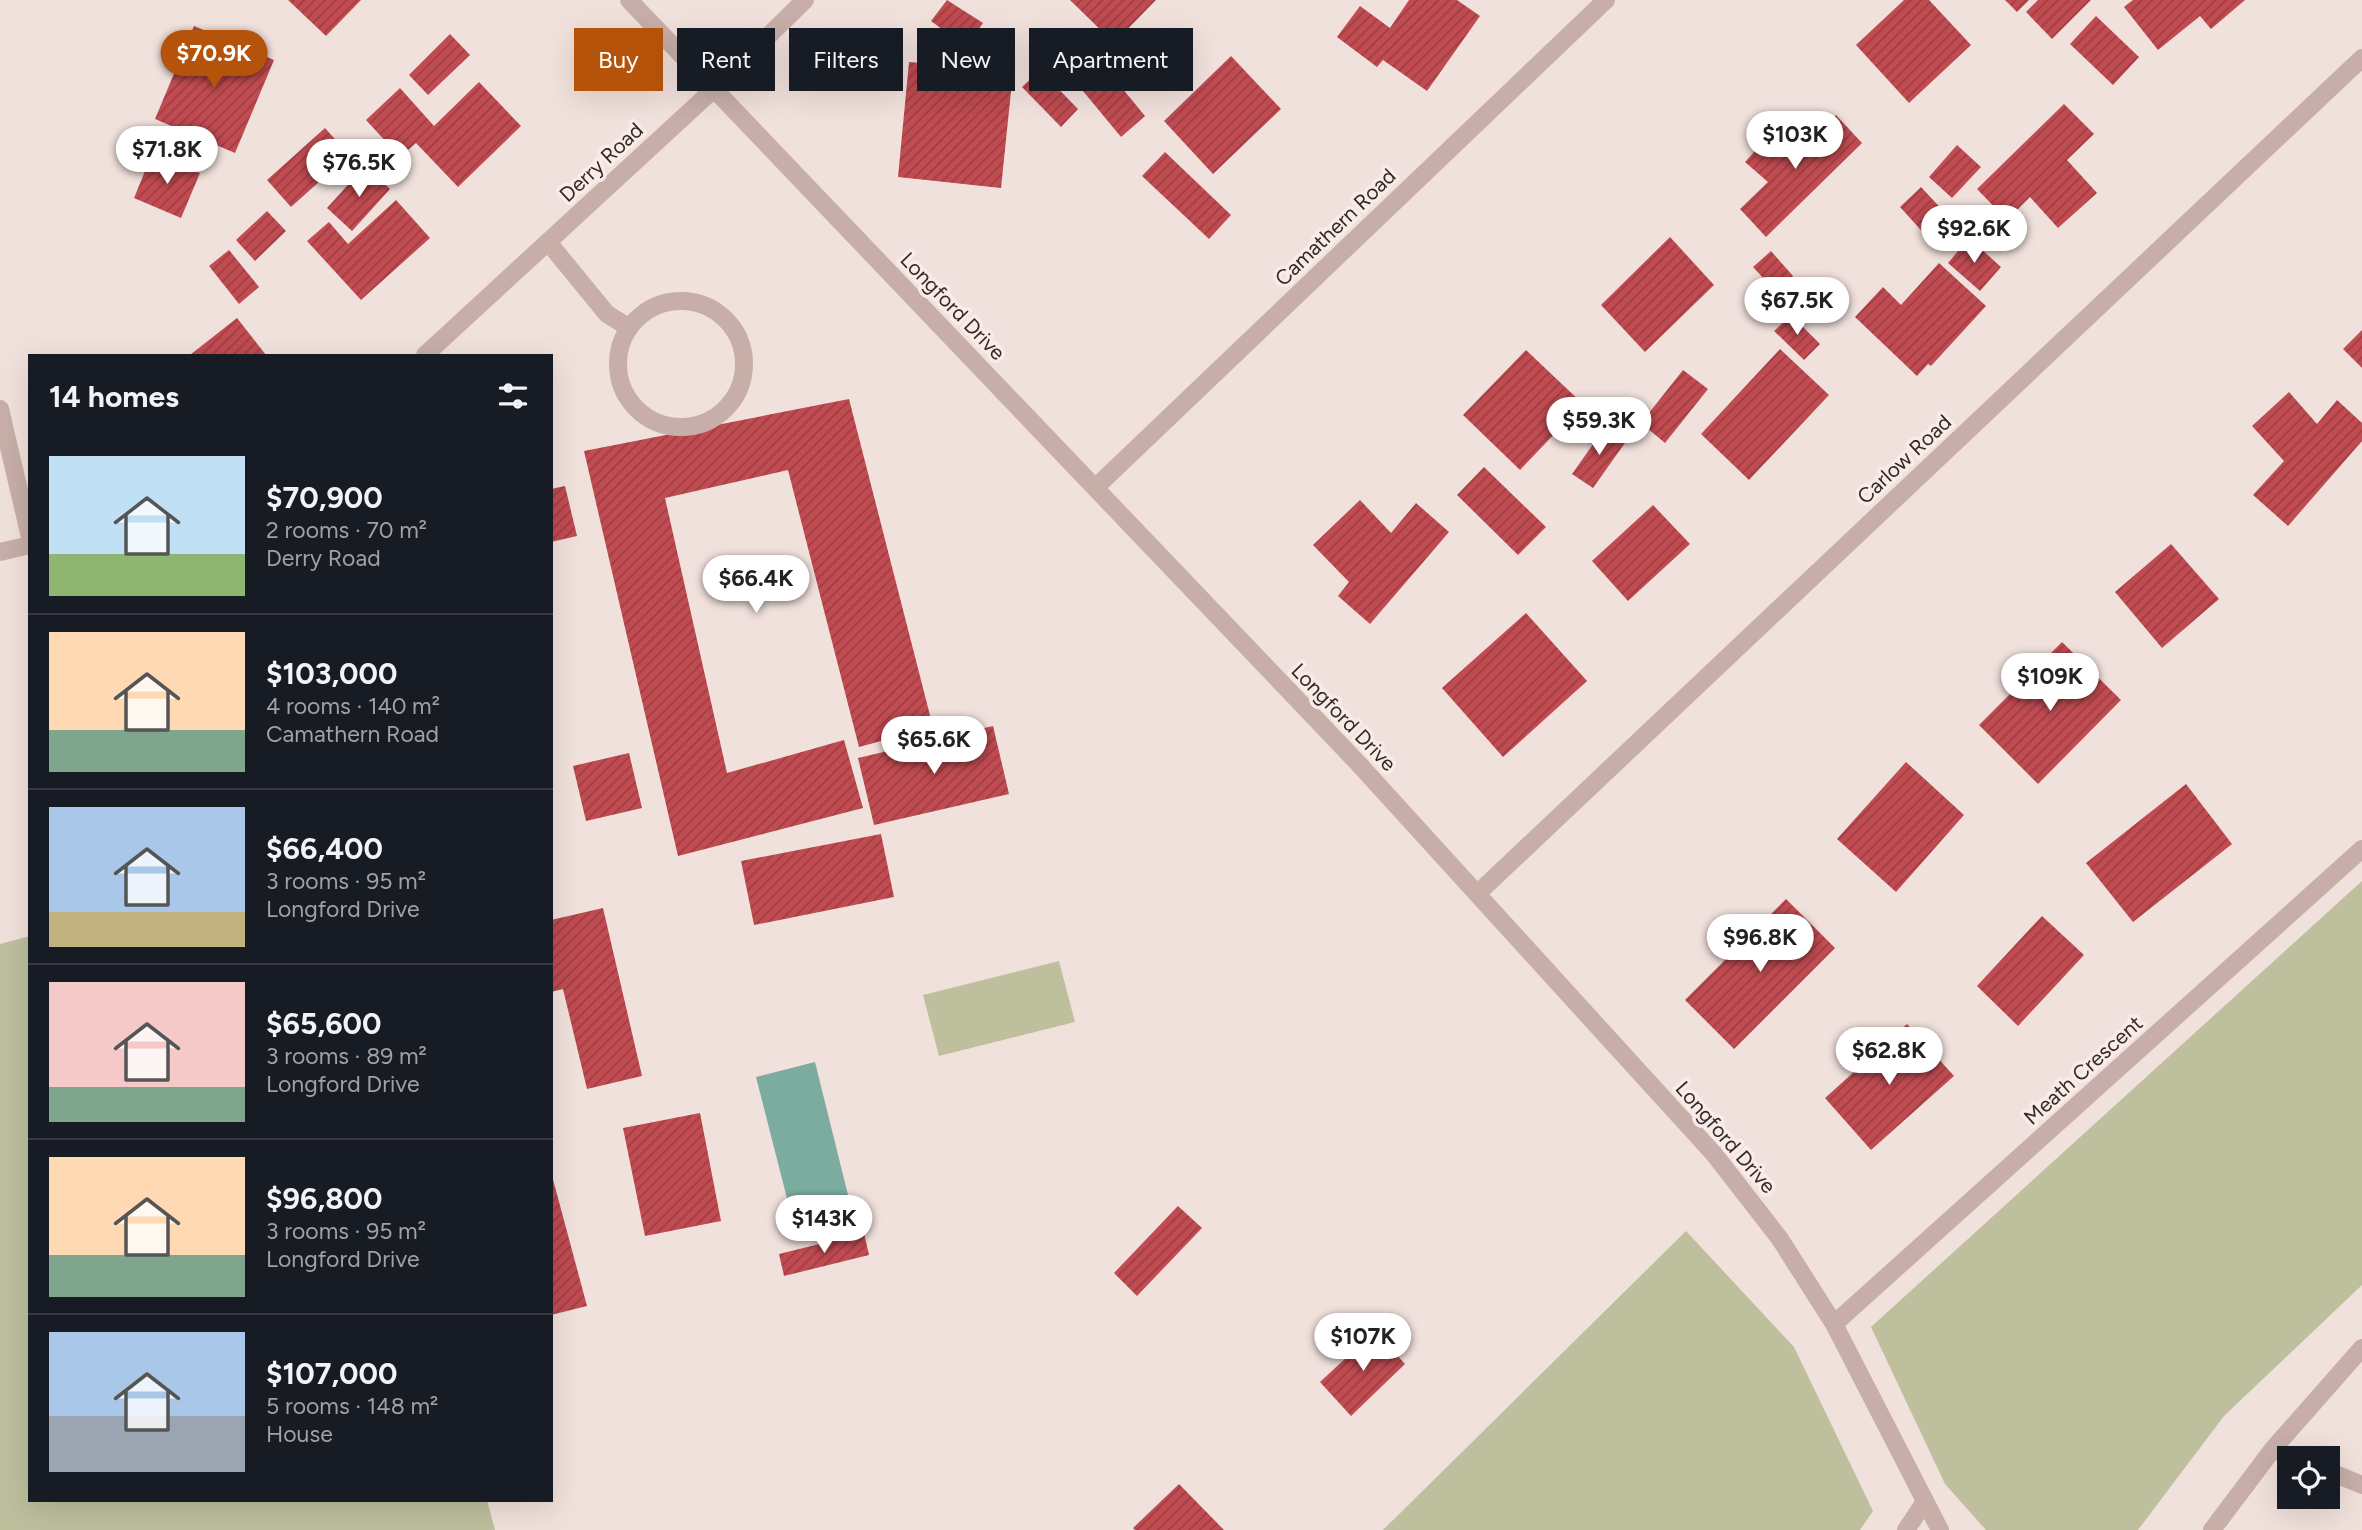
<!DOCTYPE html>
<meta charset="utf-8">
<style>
body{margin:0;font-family:Figtree,sans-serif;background:#20242c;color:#f1f3f6;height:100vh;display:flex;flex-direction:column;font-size:26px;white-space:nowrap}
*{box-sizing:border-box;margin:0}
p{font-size:23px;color:#9ea1a6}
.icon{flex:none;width:38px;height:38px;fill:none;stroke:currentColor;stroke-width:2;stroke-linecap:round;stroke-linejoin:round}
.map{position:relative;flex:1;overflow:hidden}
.sheet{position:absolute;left:28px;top:354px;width:525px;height:1148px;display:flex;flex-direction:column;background:#171b24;border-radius:0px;box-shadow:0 7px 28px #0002}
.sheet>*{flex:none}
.banner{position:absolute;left:574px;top:28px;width:665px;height:63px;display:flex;gap:14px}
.tools{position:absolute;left:2277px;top:1446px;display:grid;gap:14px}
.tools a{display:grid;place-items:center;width:63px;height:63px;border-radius:0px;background:#171b24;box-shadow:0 7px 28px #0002;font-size:35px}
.price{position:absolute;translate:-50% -60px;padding:0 16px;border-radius:24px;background:#fff;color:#222;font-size:23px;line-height:46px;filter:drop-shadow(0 2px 4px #0008)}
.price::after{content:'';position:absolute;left:50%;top:42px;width:21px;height:16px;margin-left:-10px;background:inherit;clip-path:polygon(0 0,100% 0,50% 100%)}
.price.current{background:#b45309;color:#fff}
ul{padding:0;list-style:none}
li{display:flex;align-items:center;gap:21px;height:175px;padding:0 21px}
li+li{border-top:2px solid #363941}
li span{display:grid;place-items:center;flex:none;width:196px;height:140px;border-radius:0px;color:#555}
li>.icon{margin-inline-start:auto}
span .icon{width:84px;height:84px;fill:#fffc;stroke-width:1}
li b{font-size:30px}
h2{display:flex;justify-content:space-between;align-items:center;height:84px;padding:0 21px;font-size:30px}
.pill{padding:0 24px;border-radius:0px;background:#171b24;box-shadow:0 7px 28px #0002;font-size:24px;line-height:63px}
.pill.current{background:#b45309;color:#fff}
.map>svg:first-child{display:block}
.green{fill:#bdbf9d}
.water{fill:#7caca0}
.building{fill:url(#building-hatch)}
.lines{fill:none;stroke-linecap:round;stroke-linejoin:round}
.minor{stroke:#c8aea8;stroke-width:18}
.labels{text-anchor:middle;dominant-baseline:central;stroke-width:7;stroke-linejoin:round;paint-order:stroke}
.street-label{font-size:21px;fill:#352828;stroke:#f9ece8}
</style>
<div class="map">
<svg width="2362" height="1530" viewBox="0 0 2362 1530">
<defs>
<pattern id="building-hatch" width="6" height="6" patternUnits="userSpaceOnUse" patternTransform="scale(1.75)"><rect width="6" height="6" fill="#c04b51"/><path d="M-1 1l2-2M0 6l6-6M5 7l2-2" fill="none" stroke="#9d3e43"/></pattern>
</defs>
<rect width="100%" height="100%" fill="#f1e1dc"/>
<g class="green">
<polygon points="2362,881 2362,1285 2224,1416 2138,1530 1986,1530 1945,1484 1871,1327"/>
<polygon points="30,936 30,1500 487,1500 495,1530 0,1530 0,944"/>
<polygon points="1059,961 1075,1022 939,1056 923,995"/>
<polygon points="1686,1231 1794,1347 1873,1511 1860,1530 1383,1530"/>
</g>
<polygon class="water" points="815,1062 850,1203 792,1218 756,1077"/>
<g class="building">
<polygon points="288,0 361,0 326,36"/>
<polygon points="947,0 983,23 966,47 931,21"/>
<polygon points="1070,0 1156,0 1114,43"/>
<polygon points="1409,0 1457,0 1480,16 1427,91 1383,60 1377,67 1337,37 1360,6 1390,28"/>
<polygon points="1904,0 1929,0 1971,45 1909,103 1856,45"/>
<polygon points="2005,0 2029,0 2017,12"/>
<polygon points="2038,0 2091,0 2052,39 2026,12"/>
<polygon points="2133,0 2245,0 2211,29 2200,16 2158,50 2124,7"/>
<polygon points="2096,16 2139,57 2113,85 2070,44"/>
<polygon points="194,26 274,60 235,153 155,119"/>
<polygon points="450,34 470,55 428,95 409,75"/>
<polygon points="1073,38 1095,63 1069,85 1048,60"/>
<polygon points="1231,56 1281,109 1213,174 1164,121"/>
<polygon points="909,62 1013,72 1001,188 898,177"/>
<polygon points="1040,70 1078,109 1061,127 1022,87"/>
<polygon points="1108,71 1145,116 1121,137 1083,91"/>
<polygon points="479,82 521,126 458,187 416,143 400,157 366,120 400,88 434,126"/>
<polygon points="2064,104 2094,134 2067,160 2097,193 2058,228 2030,197 2007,220 1977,189"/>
<polygon points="1836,115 1862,143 1766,237 1740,209 1768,182 1745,162 1778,125 1803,148"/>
<polygon points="325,128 349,155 291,207 267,180"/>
<polygon points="1957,145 1981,167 1952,198 1929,177"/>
<polygon points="1165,152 1231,215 1209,239 1142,176"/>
<polygon points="152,154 200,173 181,218 134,198"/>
<polygon points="365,166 390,189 352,231 327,208"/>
<polygon points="1921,187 1960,229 1938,249 1900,207"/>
<polygon points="396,200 430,238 361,300 307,241 329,222 348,244"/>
<polygon points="267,211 286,231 255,261 236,240"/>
<polygon points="1670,237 1714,285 1645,352 1601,305"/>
<polygon points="1969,238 2001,267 1980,291 1948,263"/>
<polygon points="229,250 259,287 239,304 209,266"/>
<polygon points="1771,251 1793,276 1775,291 1753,267"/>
<polygon points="1939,263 1986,306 1931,366 1928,364 1917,376 1855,317 1883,287 1901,305"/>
<polygon points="1791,315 1820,344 1804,360 1774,331"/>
<polygon points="237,318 266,355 190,355"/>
<polygon points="2362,330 2362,368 2343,349"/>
<polygon points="1780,349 1829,395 1749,480 1701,434"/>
<polygon points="1526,350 1583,404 1520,470 1463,415"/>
<polygon points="1683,370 1708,389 1665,443 1641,423"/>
<polygon points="2289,392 2317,424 2337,400 2362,423 2362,441 2288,526 2253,495 2284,461 2252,426"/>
<polygon points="849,399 933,727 859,747 788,470 665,498 727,773 844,740 863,808 678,856 584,451"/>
<polygon points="1606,426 1627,440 1593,488 1572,474"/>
<polygon points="1484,467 1546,527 1518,555 1457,495"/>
<polygon points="565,486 577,536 551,542 551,489"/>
<polygon points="1360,500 1391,533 1416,503 1449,532 1370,624 1338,596 1349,582 1313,545"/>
<polygon points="1653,505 1690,544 1628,601 1592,561"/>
<polygon points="2171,544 2219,599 2162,648 2115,592"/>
<polygon points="1526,613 1587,681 1503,757 1442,688"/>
<polygon points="2062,642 2121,700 2038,784 1979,725"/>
<polygon points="993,726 1009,794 874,825 858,758"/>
<polygon points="629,753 642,808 586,821 573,766"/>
<polygon points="1906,762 1964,815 1896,892 1837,839"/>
<polygon points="2186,784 2232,844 2133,922 2086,863"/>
<polygon points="881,834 894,897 754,925 741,861"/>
<polygon points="1786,899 1835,948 1734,1049 1685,1000"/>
<polygon points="603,908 642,1076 587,1089 563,989 551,992 551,920"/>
<polygon points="2042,916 2084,955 2018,1026 1977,986"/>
<polygon points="1907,1024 1954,1076 1871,1150 1825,1098"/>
<polygon points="700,1113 721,1221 645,1236 623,1128"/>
<polygon points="551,1172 587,1306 551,1315"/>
<polygon points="1178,1206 1202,1228 1137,1296 1114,1273"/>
<polygon points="864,1233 869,1255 784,1276 779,1254"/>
<polygon points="1375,1331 1405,1364 1351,1416 1320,1382"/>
<polygon points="1179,1484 1224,1530 1135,1530 1133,1528"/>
</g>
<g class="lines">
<g class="minor">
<polyline points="629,0 1356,761 1714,1154 1780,1239 1834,1324 1940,1530"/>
<polyline points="548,242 607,314 628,327"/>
<circle cx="681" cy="364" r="63"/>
<polyline points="425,355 714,89 805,0"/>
<polyline points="0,409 30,537"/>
<polyline points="1096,487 1606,0"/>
<polyline points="0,552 30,545"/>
<polyline points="1478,893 2362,58"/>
<polyline points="1834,1324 2362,849"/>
<polyline points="2273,1449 2294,1458"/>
<polyline points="2328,1471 2362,1485"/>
<polyline points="1906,1530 1924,1503"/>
<polyline points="2212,1530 2273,1449 2362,1348"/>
</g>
</g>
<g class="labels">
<g class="street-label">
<text transform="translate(601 162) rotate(-43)">Derry Road</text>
<text transform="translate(1335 227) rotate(-44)">Camathern Road</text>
<text transform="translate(953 306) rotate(46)">Longford Drive</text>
<text transform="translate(1904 459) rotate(-43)">Carlow Road</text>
<text transform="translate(1344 717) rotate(46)">Longford Drive</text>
<text transform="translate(2083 1070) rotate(-42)">Meath Crescent</text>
<text transform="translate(1726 1137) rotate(49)">Longford Drive</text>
</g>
</g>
</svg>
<div class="tools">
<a><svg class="icon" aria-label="locate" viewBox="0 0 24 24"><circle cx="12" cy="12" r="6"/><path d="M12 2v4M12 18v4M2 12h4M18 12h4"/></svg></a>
</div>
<b class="price current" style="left:214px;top:90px">$70.9K</b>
<b class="price" style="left:1795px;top:171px">$103K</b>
<b class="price" style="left:167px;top:186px">$71.8K</b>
<b class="price" style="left:359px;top:199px">$76.5K</b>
<b class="price" style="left:1974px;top:265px">$92.6K</b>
<b class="price" style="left:1797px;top:337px">$67.5K</b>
<b class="price" style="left:1599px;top:457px">$59.3K</b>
<b class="price" style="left:756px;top:615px">$66.4K</b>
<b class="price" style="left:2050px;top:713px">$109K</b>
<b class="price" style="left:934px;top:776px">$65.6K</b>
<b class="price" style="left:1760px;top:974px">$96.8K</b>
<b class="price" style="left:1889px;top:1087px">$62.8K</b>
<b class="price" style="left:824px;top:1255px">$143K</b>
<b class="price" style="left:1363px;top:1373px">$107K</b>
<div class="banner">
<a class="pill current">Buy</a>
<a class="pill">Rent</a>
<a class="pill">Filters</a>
<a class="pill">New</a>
<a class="pill">Apartment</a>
</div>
<section class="sheet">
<h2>14 homes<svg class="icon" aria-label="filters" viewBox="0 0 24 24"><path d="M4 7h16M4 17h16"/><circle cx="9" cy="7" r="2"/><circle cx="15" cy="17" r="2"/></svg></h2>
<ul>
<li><span style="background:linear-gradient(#bfe0f5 70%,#8fb573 0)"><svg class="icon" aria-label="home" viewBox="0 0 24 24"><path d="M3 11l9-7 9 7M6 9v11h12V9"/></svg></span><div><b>$70,900</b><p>2 rooms · 70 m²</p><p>Derry Road</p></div></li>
<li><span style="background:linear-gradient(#ffd9b3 70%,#7fa58c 0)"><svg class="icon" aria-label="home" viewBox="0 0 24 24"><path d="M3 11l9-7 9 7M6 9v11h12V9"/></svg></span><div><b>$103,000</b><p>4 rooms · 140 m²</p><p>Camathern Road</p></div></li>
<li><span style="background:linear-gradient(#a9c7e8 75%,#c2b280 0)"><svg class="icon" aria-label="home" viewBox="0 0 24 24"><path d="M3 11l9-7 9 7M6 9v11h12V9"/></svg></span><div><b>$66,400</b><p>3 rooms · 95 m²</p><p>Longford Drive</p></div></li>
<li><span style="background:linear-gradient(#f6c9c9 75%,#7fa58c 0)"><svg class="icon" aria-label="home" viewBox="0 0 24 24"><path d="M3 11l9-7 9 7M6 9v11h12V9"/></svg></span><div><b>$65,600</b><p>3 rooms · 89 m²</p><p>Longford Drive</p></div></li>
<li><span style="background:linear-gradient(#ffd9b3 70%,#7fa58c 0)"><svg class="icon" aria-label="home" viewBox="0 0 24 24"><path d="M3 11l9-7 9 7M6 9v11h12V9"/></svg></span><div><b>$96,800</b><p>3 rooms · 95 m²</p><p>Longford Drive</p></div></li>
<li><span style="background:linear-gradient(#a9c7e8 60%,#9aa5b1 0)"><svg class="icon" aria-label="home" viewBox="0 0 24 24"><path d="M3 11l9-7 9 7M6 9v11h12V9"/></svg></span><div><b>$107,000</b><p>5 rooms · 148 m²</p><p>House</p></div></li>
</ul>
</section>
</div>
